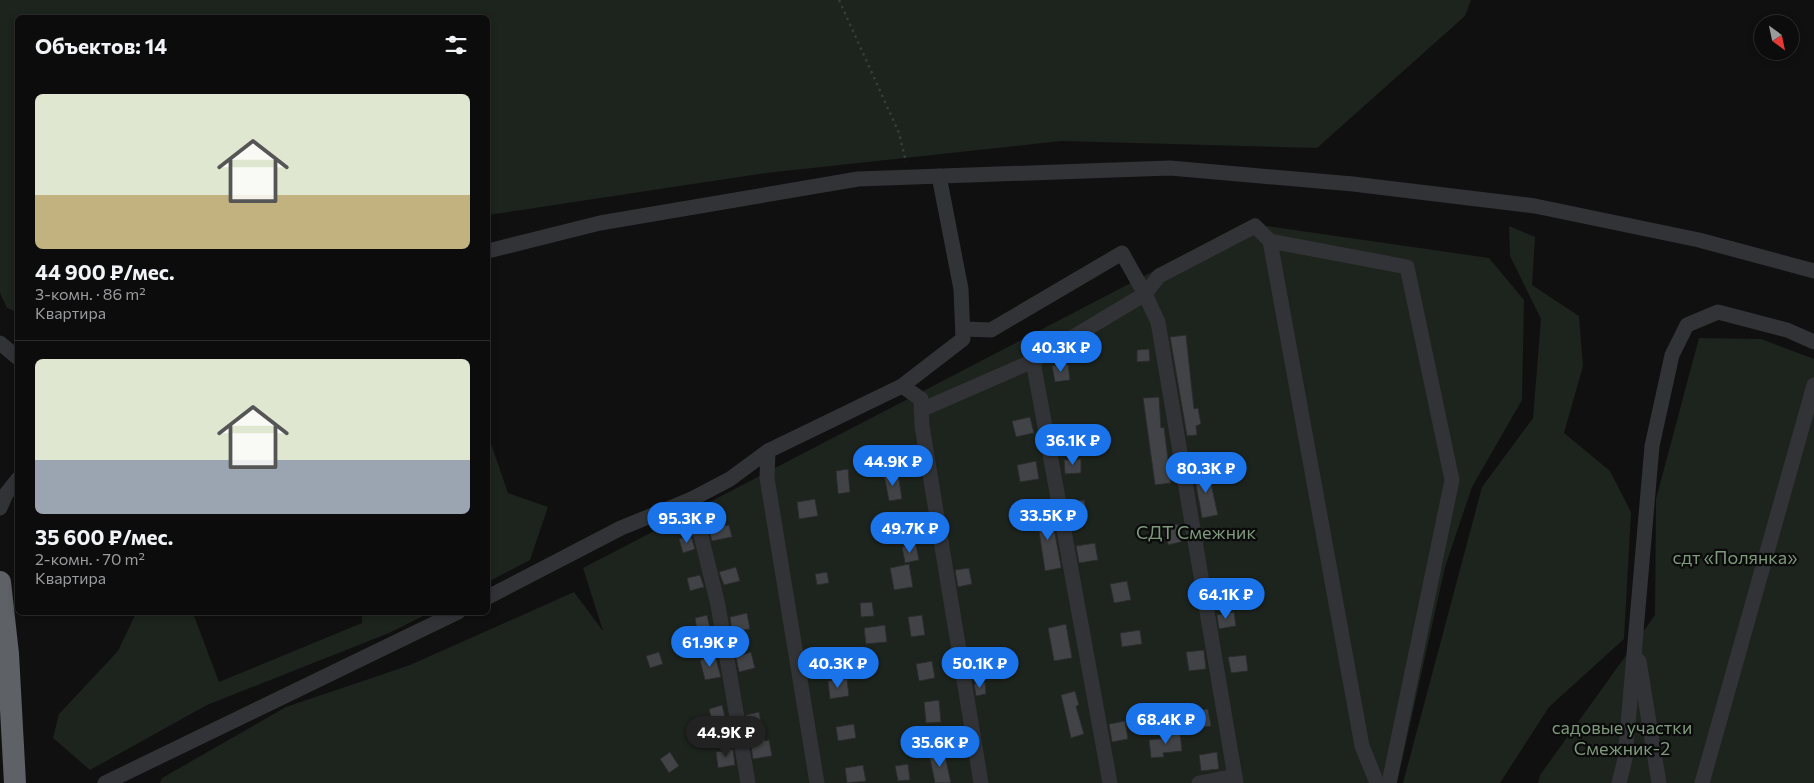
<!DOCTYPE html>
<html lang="ru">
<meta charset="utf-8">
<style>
body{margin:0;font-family:Commissioner,sans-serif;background:#151516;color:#f1f3f6;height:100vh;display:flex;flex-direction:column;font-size:19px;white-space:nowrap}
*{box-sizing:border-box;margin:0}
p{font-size:16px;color:#9a9b9d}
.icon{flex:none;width:28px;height:28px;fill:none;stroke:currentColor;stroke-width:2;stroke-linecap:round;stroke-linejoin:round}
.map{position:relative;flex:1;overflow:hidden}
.sheet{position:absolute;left:15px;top:15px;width:475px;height:600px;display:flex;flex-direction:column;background:#0c0c0d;border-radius:8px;box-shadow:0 2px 8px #0003,0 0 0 1px #2c2c2e}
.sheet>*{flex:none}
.needle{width:32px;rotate:147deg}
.buttons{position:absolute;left:1754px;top:15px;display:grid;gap:10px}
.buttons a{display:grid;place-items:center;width:45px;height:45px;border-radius:50%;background:#0c0c0d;box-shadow:0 2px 8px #0003,0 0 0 1px #2c2c2e;font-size:25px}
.price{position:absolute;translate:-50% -42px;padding:0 11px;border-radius:18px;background:#1a73e8;color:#fff;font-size:16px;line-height:32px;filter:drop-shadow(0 1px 2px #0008)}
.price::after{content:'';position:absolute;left:50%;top:30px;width:15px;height:11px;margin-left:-8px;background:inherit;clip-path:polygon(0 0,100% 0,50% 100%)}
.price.selected{background:#222;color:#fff}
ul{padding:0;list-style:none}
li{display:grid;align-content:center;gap:10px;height:265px;padding:0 20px}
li+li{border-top:1px solid #2c2c2e}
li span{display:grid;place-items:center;height:155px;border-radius:8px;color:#555}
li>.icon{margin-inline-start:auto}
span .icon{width:90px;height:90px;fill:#fffc;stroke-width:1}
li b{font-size:21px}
h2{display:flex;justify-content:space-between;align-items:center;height:60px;padding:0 20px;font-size:21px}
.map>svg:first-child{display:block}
.green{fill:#1d231d}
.building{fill:#424346;stroke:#2a2b2d}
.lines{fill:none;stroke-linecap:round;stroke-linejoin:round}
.path{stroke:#383a3c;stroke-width:2.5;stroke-dasharray:2.5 4;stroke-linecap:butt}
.minor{stroke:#323336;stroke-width:15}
.highway{stroke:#5e6166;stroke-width:22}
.labels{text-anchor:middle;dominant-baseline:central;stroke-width:4.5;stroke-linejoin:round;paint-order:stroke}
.park-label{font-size:18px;fill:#7e997c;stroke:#0b0b0c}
</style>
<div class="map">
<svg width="1814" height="783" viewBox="0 0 1814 783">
<rect width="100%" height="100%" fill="#101011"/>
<g class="green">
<polygon points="0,0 1471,0 1465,16 1317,148 1061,141 766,173 488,215 488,18 18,18 17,312 7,308 0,293"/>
<polygon points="1246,223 1489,258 1524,300 1522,400 1472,487 1445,567 1397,783 160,783 162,778 286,707 410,665 574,592 603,631 583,568"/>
<polygon points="1509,226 1535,237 1532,285 1579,316 1583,366 1564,433 1610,471 1631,512 1624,639 1549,707 1500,783 1403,783 1482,487 1533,418 1541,319 1510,256"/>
<polygon points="1699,338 1761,339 1814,359 1814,783 1538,783 1540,775 1655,615 1656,499"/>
<polygon points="488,435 508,493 548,507 530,560 488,582"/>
<polygon points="136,613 193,613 219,682 362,623 362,613 429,613 389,633 207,705 90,770 53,738 59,714 118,651"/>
</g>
<g class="building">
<polygon points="1186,335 1194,409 1198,408 1201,424 1196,426 1197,435 1187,436 1170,337"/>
<polygon points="1149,349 1150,361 1137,362 1137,350"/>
<polygon points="1068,364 1070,380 1055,382 1052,366"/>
<polygon points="1159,397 1161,428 1164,427 1171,483 1155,485 1143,398"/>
<polygon points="1030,417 1034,433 1016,437 1012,421"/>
<polygon points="1081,459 1081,473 1065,474 1064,460"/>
<polygon points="1036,461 1039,479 1020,482 1017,465"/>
<polygon points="848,469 850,492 838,494 836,471"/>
<polygon points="1212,471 1212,488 1218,515 1202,518 1194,473"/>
<polygon points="898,473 902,499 889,501 884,475"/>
<polygon points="815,499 818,516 799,519 797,502"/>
<polygon points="1084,500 1088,517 1072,521 1069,503"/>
<polygon points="1051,512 1061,566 1061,568 1045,571 1039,531 1037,532 1034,515"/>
<polygon points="1178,524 1181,542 1168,545 1165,527"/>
<polygon points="729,525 732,537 712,541 709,530 711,528"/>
<polygon points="691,536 695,549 683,553 679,539"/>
<polygon points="1095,543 1098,560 1079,563 1076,546"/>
<polygon points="916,545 919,560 905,563 902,547"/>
<polygon points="909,564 913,587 894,590 890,568"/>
<polygon points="736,567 740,581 724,585 719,572"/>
<polygon points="969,568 972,584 958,587 955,570"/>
<polygon points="827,572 829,583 817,585 815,574"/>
<polygon points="700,575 704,587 690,591 687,578"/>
<polygon points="1127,581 1131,600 1114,603 1110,584"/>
<polygon points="872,602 874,616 861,617 860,603"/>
<polygon points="1234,612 1236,626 1219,629 1217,615"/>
<polygon points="747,613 750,629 732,632 730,617"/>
<polygon points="707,615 710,628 697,631 695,618"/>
<polygon points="922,615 925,635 911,637 908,617"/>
<polygon points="1066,624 1072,658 1054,661 1048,628"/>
<polygon points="885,625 887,642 866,644 864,628"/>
<polygon points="1140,630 1142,644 1122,647 1120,633"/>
<polygon points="1204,650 1206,669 1189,671 1186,652"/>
<polygon points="659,652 663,664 650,668 646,656"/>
<polygon points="751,652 755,668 739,672 736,657"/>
<polygon points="1246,655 1248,671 1231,673 1228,657"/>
<polygon points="715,656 721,677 705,680 700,660"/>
<polygon points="932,661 935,678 919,681 916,664"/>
<polygon points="847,679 849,696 830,699 828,681"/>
<polygon points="985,682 986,694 976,696 974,684"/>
<polygon points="1075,691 1079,705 1076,706 1084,734 1071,738 1061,695"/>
<polygon points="939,700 941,722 926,723 924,702"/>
<polygon points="722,705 726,721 713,725 709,709"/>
<polygon points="1208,709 1211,726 1192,729 1189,712"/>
<polygon points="759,712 765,741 769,740 772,756 753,759 746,715"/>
<polygon points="1125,721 1128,739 1112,742 1109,724"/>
<polygon points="854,724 856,738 838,741 836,727"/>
<polygon points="1180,732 1182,751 1163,753 1164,757 1151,758 1149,740 1168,738 1168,733"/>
<polygon points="733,749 735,765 718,768 716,752"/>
<polygon points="944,751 951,783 935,783 929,754"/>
<polygon points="670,752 679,766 669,773 660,759"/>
<polygon points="1217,752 1219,769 1201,771 1199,755"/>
<polygon points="908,764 910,780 898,781 895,766"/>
<polygon points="863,765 866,781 847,783 845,768"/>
</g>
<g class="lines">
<polyline class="path" points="839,0 899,133 906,162"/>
<g class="minor">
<polyline points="1270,241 1407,267 1452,480 1389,783"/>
<polyline points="488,251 600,223 858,179 1170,168 1353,184 1535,206 1699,240 1814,271"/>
<polyline points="963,329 991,330 1122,253 1145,294 1159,276 1255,226 1270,241 1362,746 1377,783"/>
<polyline points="0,343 18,358"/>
<polyline points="1033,361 1145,294 1158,322 1236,783"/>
<polyline points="902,386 963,339 961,289 939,176"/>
<polyline points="921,410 1033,361 1110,783"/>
<polyline points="692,499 718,605 748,783"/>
<polyline points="0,508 6,494 18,479"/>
<polyline points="488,597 621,528 692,499 730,479 768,451"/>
<polyline points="1639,661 1659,783"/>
<polyline points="105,783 458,612"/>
<polyline points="817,783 767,478 768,451 902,386 921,399 922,426 981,783"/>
<polyline points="1199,783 1235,776"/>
<polyline points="1619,783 1625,759 1652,446 1672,355 1687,325 1718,312 1787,330 1814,342"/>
<polyline points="1702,783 1814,385"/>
</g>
<polyline class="highway" points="0,582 8,654 15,783"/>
</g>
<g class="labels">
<g class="park-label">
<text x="1196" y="532">СДТ Смежник</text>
<text x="1735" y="557">сдт «Полянка»</text>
<text x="1622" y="727">садовые участки<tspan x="1622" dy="21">Смежник-2</tspan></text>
</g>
</g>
</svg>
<div class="buttons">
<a><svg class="needle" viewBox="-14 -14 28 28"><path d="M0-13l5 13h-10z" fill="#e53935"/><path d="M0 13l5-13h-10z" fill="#9a9b9d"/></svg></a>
</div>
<b class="price" style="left:1061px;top:373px">40.3K ₽</b>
<b class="price" style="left:1073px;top:466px">36.1K ₽</b>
<b class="price" style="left:893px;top:487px">44.9K ₽</b>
<b class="price" style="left:1206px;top:494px">80.3K ₽</b>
<b class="price" style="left:1048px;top:541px">33.5K ₽</b>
<b class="price" style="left:687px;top:544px">95.3K ₽</b>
<b class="price" style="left:910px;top:554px">49.7K ₽</b>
<b class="price" style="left:1226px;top:620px">64.1K ₽</b>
<b class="price" style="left:710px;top:668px">61.9K ₽</b>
<b class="price" style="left:838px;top:689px">40.3K ₽</b>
<b class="price" style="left:980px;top:689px">50.1K ₽</b>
<b class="price" style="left:1166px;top:745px">68.4K ₽</b>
<b class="price selected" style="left:726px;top:758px">44.9K ₽</b>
<b class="price" style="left:940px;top:768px">35.6K ₽</b>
<section class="sheet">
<h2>Объектов: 14<svg class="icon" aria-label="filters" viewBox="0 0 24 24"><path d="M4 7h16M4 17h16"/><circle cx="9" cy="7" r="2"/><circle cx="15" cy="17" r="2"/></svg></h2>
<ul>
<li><span style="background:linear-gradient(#dfe7d0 65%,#c2b280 0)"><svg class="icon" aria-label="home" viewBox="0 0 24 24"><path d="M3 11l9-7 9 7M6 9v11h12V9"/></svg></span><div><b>44 900 ₽/мес.</b><p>3-комн. · 86 m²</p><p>Квартира</p></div></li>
<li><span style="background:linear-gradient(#dfe7d0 65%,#9aa5b1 0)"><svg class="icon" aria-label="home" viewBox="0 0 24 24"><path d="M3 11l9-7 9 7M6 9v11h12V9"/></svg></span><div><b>35 600 ₽/мес.</b><p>2-комн. · 70 m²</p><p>Квартира</p></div></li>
</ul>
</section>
</div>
